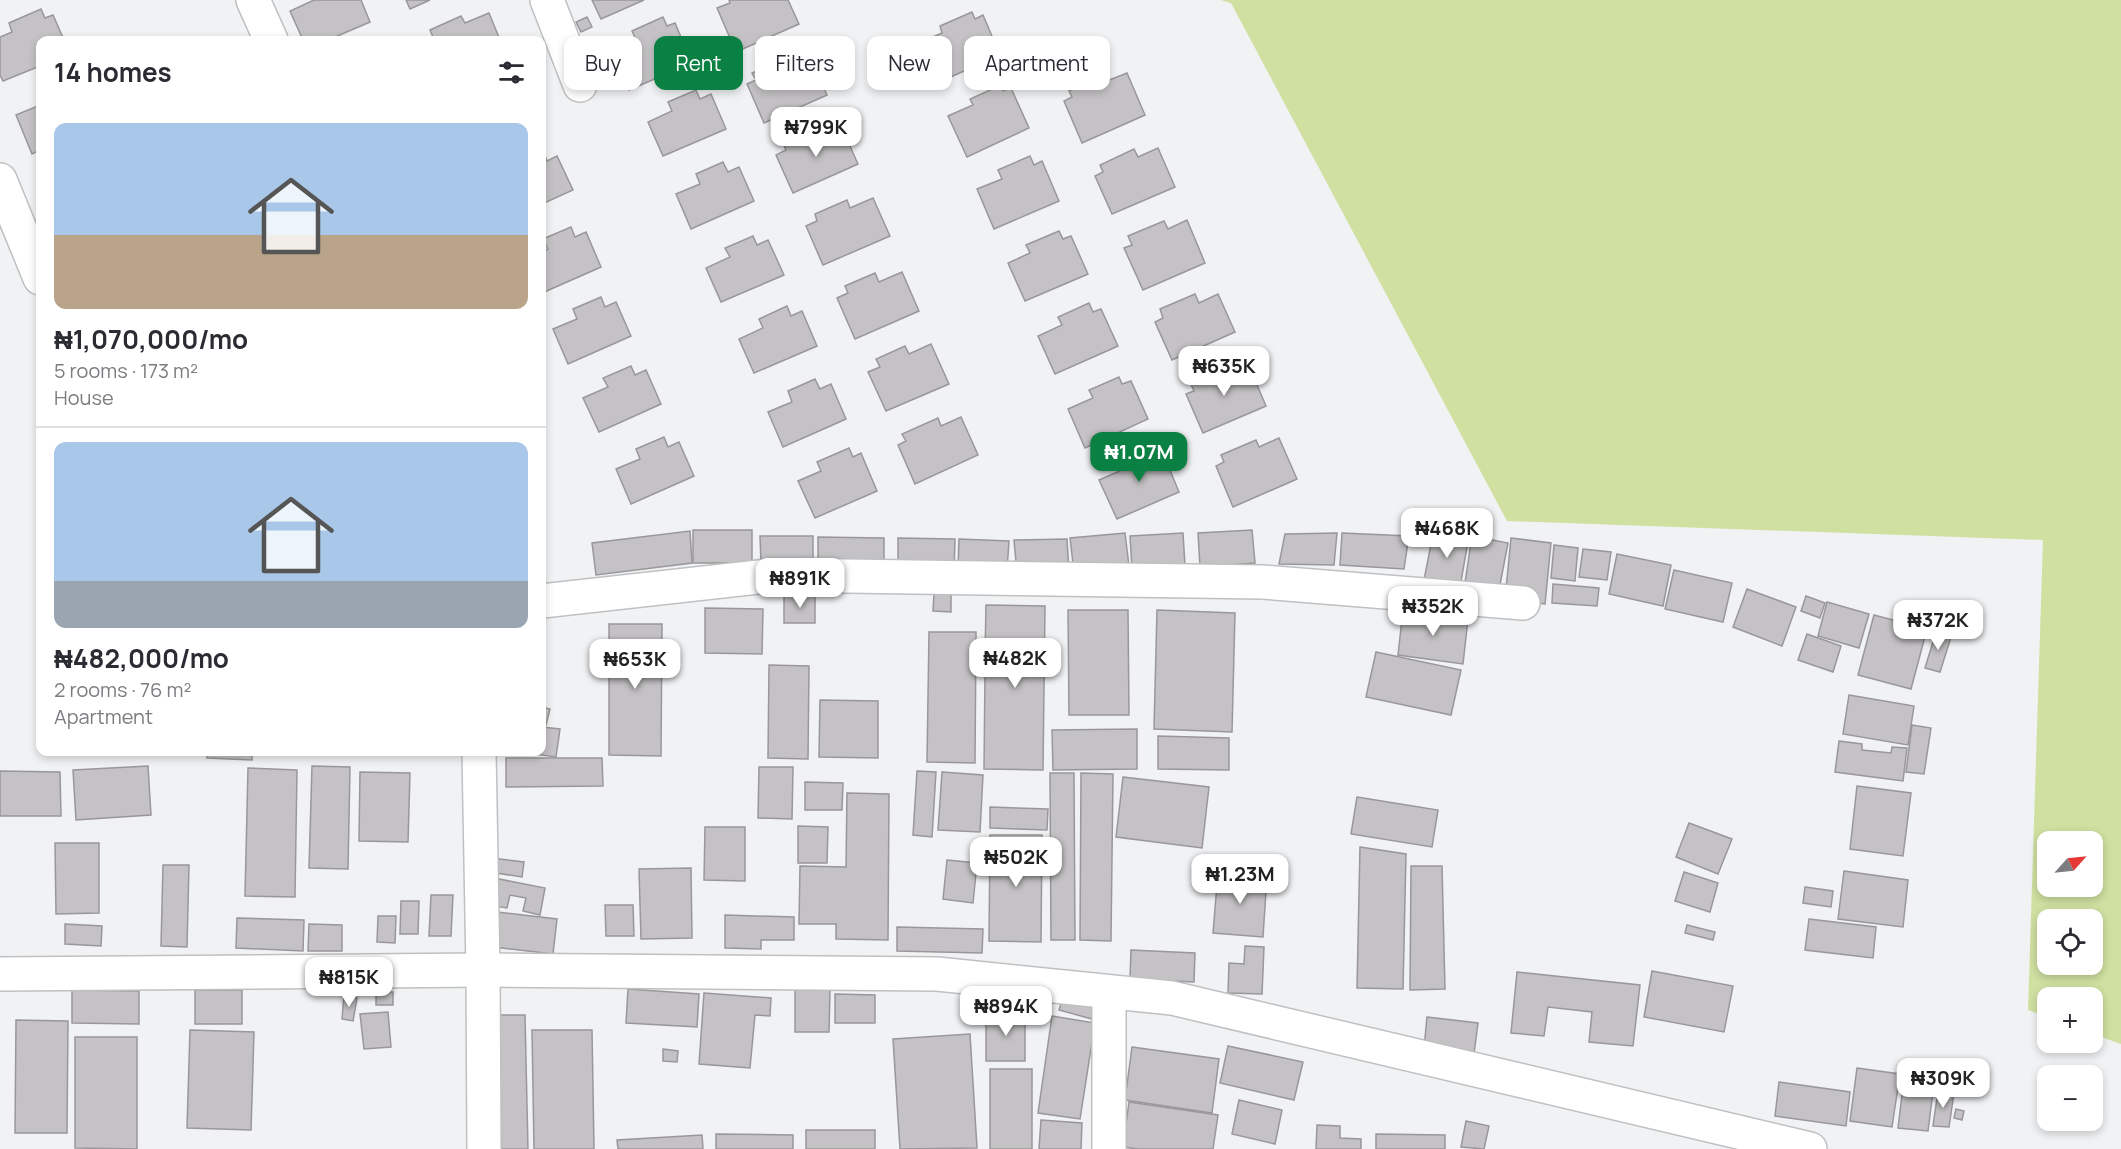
<!DOCTYPE html>
<meta charset="utf-8">
<style>
body{margin:0;font-family:Manrope,sans-serif;background:#f2f2f3;color:#2b2b33;height:100vh;display:flex;flex-direction:column;font-size:22px;white-space:nowrap}
*{box-sizing:border-box;margin:0}
p{font-size:20px;color:#7c7c81}
.icon{flex:none;width:33px;height:33px;fill:none;stroke:currentColor;stroke-width:2;stroke-linecap:round;stroke-linejoin:round}
.map{position:relative;flex:1;overflow:hidden}
.panel{position:absolute;left:36px;top:36px;width:510px;height:720px;display:flex;flex-direction:column;background:#fff;border-radius:12px;box-shadow:0 3px 9px #0003}
.panel>*{flex:none}
.top-card{position:absolute;left:564px;top:36px;width:570px;height:54px;display:flex;gap:12px}
.needle{width:39px;rotate:63deg}
.controls{position:absolute;left:2037px;top:831px;display:grid;gap:12px}
.controls a{display:grid;place-items:center;width:66px;height:66px;border-radius:12px;background:#fff;box-shadow:0 3px 9px #0003;font-size:30px}
.price{position:absolute;translate:-50% -51px;padding:0 14px;border-radius:12px;background:#fff;color:#222;font-size:20px;line-height:39px;filter:drop-shadow(0 2px 3px #0008)}
.price::after{content:'';position:absolute;left:50%;top:36px;width:18px;height:14px;margin-left:-9px;background:inherit;clip-path:polygon(0 0,100% 0,50% 100%)}
.price.current{background:#0b8043;color:#fff}
ul{padding:0;list-style:none}
li{display:grid;align-content:center;gap:12px;height:318px;padding:0 18px}
li+li{border-top:2px solid #e1e1e2}
li span{display:grid;place-items:center;height:186px;border-radius:12px;color:#555}
li>.icon{margin-inline-start:auto}
span .icon{width:108px;height:108px;fill:#fffc;stroke-width:1}
li b{font-size:26px}
h2{display:flex;justify-content:space-between;align-items:center;height:72px;padding:0 18px;font-size:26px}
.pill{padding:0 21px;border-radius:12px;background:#fff;box-shadow:0 3px 9px #0003;font-size:21px;line-height:54px}
.pill.current{background:#0b8043;color:#fff}
.map>svg:first-child{display:block}
.green{fill:#cfe0a1;fill-rule:evenodd}
.building{fill:#c4c2c4;stroke:#999799;stroke-width:1.5}
.lines{fill:none;stroke-linecap:round;stroke-linejoin:round}
.minor-casing{stroke:#bec0c2;stroke-width:36}
.minor{stroke:#fff;stroke-width:33}
</style>
<div class="map">
<svg width="2121" height="1149" viewBox="0 0 2121 1149">
<rect width="100%" height="100%" fill="#f0f2f4"/>
<path class="green" d="M1221 0H2121V1044L2093 1034 2092 998H2048L2047 1017 2028 1010 2043 540 1507 521 1231 3ZM2048 842H2092V886H2048ZM2048 920H2092V964H2048Z"/>
<g class="building">
<polygon points="314,0 361,0 370,22 328,40 303,40 290,11"/>
<polygon points="406,0 430,0 410,9"/>
<polygon points="592,0 644,0 601,19"/>
<polygon points="729,0 788,0 799,24 736,52 717,8 730,3"/>
<polygon points="41,9 45,18 53,15 64,40 40,40 40,66 3,81 0,75 0,37 12,32 9,23"/>
<polygon points="972,12 975,19 983,15 1000,55 935,84 917,44 942,33 940,26"/>
<polygon points="489,13 500,40 426,40 433,37 430,30 461,16 465,23"/>
<polygon points="587,17 592,27 581,32 576,22"/>
<polygon points="663,17 667,26 675,23 692,63 629,90 612,50 636,40 632,31"/>
<polygon points="723,52 727,59 716,64 713,57"/>
<polygon points="810,56 827,95 764,123 747,84 756,80 752,73 787,57 791,65"/>
<polygon points="1127,73 1145,115 1082,143 1064,101 1072,97 1069,91 1104,76 1107,81"/>
<polygon points="1001,85 1003,91 1011,88 1029,128 967,157 948,116 973,105 970,99"/>
<polygon points="696,90 700,99 711,94 726,129 663,156 648,122 672,111 668,102"/>
<polygon points="40,105 40,150 32,154 16,115"/>
<polygon points="841,126 858,164 793,193 776,155 786,150 783,143 816,128 820,136"/>
<polygon points="1158,148 1175,187 1112,214 1095,176 1103,172 1100,165 1134,149 1138,157"/>
<polygon points="543,151 547,161 557,156 573,190 542,204"/>
<polygon points="1030,156 1034,165 1042,161 1059,201 994,229 977,189 1002,179 998,170"/>
<polygon points="723,162 728,172 739,167 754,201 691,229 676,194 700,184 696,174"/>
<polygon points="873,198 890,236 823,265 806,226 817,221 815,214 847,200 850,208"/>
<polygon points="1187,220 1205,263 1143,290 1124,248 1132,245 1128,236 1164,221 1168,229"/>
<polygon points="571,227 575,237 586,232 601,267 542,293 542,252 548,249 543,239"/>
<polygon points="1059,231 1063,239 1071,236 1088,274 1025,301 1008,263 1030,253 1026,245"/>
<polygon points="753,236 757,245 768,240 784,275 721,302 706,268 730,257 725,248"/>
<polygon points="902,272 919,311 855,339 837,298 848,293 845,286 875,273 879,282"/>
<polygon points="1195,294 1199,303 1218,294 1235,332 1172,360 1155,322 1163,318 1160,309"/>
<polygon points="601,297 605,307 616,302 631,336 568,364 553,329 577,319 573,309"/>
<polygon points="1089,303 1093,312 1101,309 1118,346 1055,374 1038,336 1062,325 1058,317"/>
<polygon points="787,306 791,316 802,311 817,346 754,373 739,339 763,328 759,319"/>
<polygon points="931,344 949,384 886,411 868,372 880,367 876,359 905,346 909,354"/>
<polygon points="631,366 635,375 646,370 661,404 599,432 583,398 608,387 603,378"/>
<polygon points="1249,366 1266,406 1203,433 1186,394 1194,391 1190,382 1225,367 1229,375"/>
<polygon points="1119,377 1122,384 1131,381 1148,419 1085,448 1068,409 1093,398 1089,390"/>
<polygon points="815,379 820,389 831,384 846,419 783,447 768,412 792,402 788,391"/>
<polygon points="961,417 978,455 915,484 898,445 906,441 902,434 938,418 941,426"/>
<polygon points="664,437 668,447 679,442 694,476 631,504 616,469 640,459 636,449"/>
<polygon points="1279,438 1297,479 1233,507 1216,466 1224,462 1221,455 1256,440 1259,447"/>
<polygon points="849,448 853,457 861,453 877,491 815,518 798,481 821,471 817,462"/>
<polygon points="1151,448 1154,456 1163,453 1179,492 1117,519 1099,480 1122,470 1119,462"/>
<rect x="693" y="530" width="59" height="33"/>
<polygon points="1252,530 1255,563 1200,567 1198,533"/>
<polygon points="690,531 692,563 596,575 592,543"/>
<polygon points="1125,533 1129,566 1074,572 1070,538"/>
<polygon points="1183,533 1185,566 1132,568 1130,536"/>
<polygon points="1337,533 1334,565 1279,564 1285,534"/>
<polygon points="1342,533 1409,536 1404,569 1340,565"/>
<polygon points="1433,534 1469,536 1460,587 1424,580"/>
<polygon points="760,536 813,536 813,564 761,564"/>
<polygon points="1472,536 1508,543 1499,590 1465,583"/>
<polygon points="818,537 884,538 884,564 818,563"/>
<polygon points="898,538 955,539 954,571 898,569"/>
<polygon points="1511,538 1551,543 1545,604 1505,599"/>
<polygon points="959,539 1009,541 1007,570 958,568"/>
<polygon points="1067,539 1069,571 1017,573 1014,540"/>
<polygon points="1554,545 1578,548 1575,581 1551,578"/>
<polygon points="1583,549 1611,552 1607,580 1579,577"/>
<polygon points="1617,554 1671,565 1663,606 1609,594"/>
<polygon points="1674,570 1732,583 1723,622 1665,609"/>
<polygon points="1553,584 1599,588 1597,606 1552,603"/>
<polygon points="1747,589 1796,607 1782,646 1733,627"/>
<polygon points="934,593 951,593 951,612 933,611"/>
<rect x="784" y="595" width="31" height="28"/>
<polygon points="1806,596 1825,603 1820,618 1801,611"/>
<polygon points="1827,602 1869,614 1859,648 1818,636"/>
<polygon points="986,605 1045,606 1043,770 984,769 985,673 1014,673 1014,657 985,656"/>
<polygon points="705,608 763,609 762,654 705,653"/>
<polygon points="1068,610 1128,610 1129,715 1069,715"/>
<polygon points="1157,610 1235,613 1232,732 1154,729"/>
<polygon points="1403,610 1468,619 1463,664 1398,655"/>
<polygon points="1874,615 1927,629 1911,689 1858,675"/>
<polygon points="609,624 662,624 661,756 609,755"/>
<polygon points="1937,629 1952,634 1940,672 1925,668"/>
<polygon points="929,632 976,632 975,763 927,762"/>
<polygon points="1807,634 1841,646 1833,672 1798,660"/>
<polygon points="1376,652 1461,670 1451,715 1366,697"/>
<polygon points="769,665 809,666 808,759 768,758"/>
<polygon points="1849,695 1914,706 1908,745 1843,734"/>
<polygon points="820,700 878,701 878,758 819,757"/>
<polygon points="542,707 550,709 546,725 542,724"/>
<polygon points="1912,725 1931,728 1924,774 1906,772"/>
<polygon points="542,727 560,729 556,757 519,752 542,752"/>
<polygon points="1137,729 1137,769 1053,770 1052,730"/>
<polygon points="1158,736 1229,738 1229,770 1158,769"/>
<polygon points="1839,741 1862,744 1862,750 1891,753 1892,747 1907,748 1903,781 1835,772"/>
<polygon points="207,752 252,752 252,760 207,758"/>
<polygon points="506,758 602,758 603,786 506,787"/>
<polygon points="148,766 151,815 76,820 73,770"/>
<polygon points="312,766 350,767 348,869 309,868"/>
<polygon points="759,767 793,767 792,819 758,818"/>
<polygon points="248,768 297,770 295,897 245,896"/>
<polygon points="0,771 60,772 61,816 0,816"/>
<polygon points="917,771 936,772 932,837 913,835"/>
<polygon points="360,772 410,773 408,842 359,841"/>
<polygon points="942,772 983,775 980,832 938,830"/>
<polygon points="1050,773 1074,773 1075,940 1051,940"/>
<polygon points="1081,773 1113,774 1111,941 1080,940"/>
<polygon points="1123,777 1209,787 1202,848 1116,837"/>
<polygon points="805,782 843,783 842,810 805,810"/>
<polygon points="1857,786 1911,793 1903,856 1850,849"/>
<polygon points="847,793 889,794 888,940 836,939 836,924 799,924 800,866 846,867"/>
<polygon points="1357,797 1438,810 1432,847 1351,834"/>
<polygon points="990,807 1048,809 1047,830 990,828"/>
<polygon points="1689,823 1732,839 1718,874 1676,857"/>
<polygon points="798,826 828,827 827,863 798,863"/>
<polygon points="705,827 745,827 745,881 704,880"/>
<polygon points="990,835 1042,835 1041,942 989,941"/>
<polygon points="55,843 99,843 99,913 56,914"/>
<polygon points="1360,847 1406,854 1403,989 1357,988"/>
<polygon points="492,858 524,862 522,877 490,872"/>
<polygon points="947,860 977,863 973,903 943,899"/>
<polygon points="163,865 189,865 187,947 161,946"/>
<polygon points="1411,866 1442,866 1445,989 1410,990"/>
<polygon points="691,868 692,938 641,939 639,869"/>
<polygon points="1844,871 1908,880 1903,927 1838,919"/>
<polygon points="1218,872 1267,876 1263,937 1213,933"/>
<polygon points="1684,872 1718,883 1710,912 1675,901"/>
<polygon points="494,878 545,888 540,915 523,911 526,898 510,895 507,908 489,905"/>
<polygon points="1805,887 1833,891 1831,907 1803,903"/>
<polygon points="431,895 453,895 451,936 429,936"/>
<polygon points="401,901 419,901 418,934 400,934"/>
<polygon points="605,905 633,905 634,936 606,936"/>
<polygon points="497,912 557,919 553,954 493,947"/>
<polygon points="725,915 794,917 794,940 761,940 761,949 725,948"/>
<polygon points="378,916 396,916 395,943 377,942"/>
<polygon points="237,918 304,920 303,951 236,948"/>
<polygon points="1809,919 1876,927 1873,958 1805,950"/>
<polygon points="65,924 102,926 101,946 65,944"/>
<polygon points="309,924 342,925 342,951 308,951"/>
<polygon points="1687,925 1715,932 1713,940 1685,933"/>
<polygon points="897,927 983,929 982,953 897,951"/>
<polygon points="1245,946 1264,947 1262,994 1228,993 1229,963 1244,964"/>
<polygon points="1131,950 1195,953 1194,982 1130,979"/>
<polygon points="1652,971 1733,986 1724,1032 1644,1017"/>
<polygon points="1517,972 1640,985 1633,1046 1589,1042 1592,1012 1548,1007 1544,1036 1511,1033"/>
<polygon points="628,989 699,994 697,1027 626,1023"/>
<polygon points="795,989 830,990 829,1032 795,1032"/>
<polygon points="72,990 139,991 139,1024 72,1023"/>
<rect x="195" y="990" width="47" height="34"/>
<rect x="376" y="992" width="17" height="13"/>
<polygon points="704,993 771,998 770,1016 755,1015 750,1068 699,1064"/>
<polygon points="1064,993 1096,1002 1092,1019 1059,1010"/>
<polygon points="835,994 875,995 875,1023 835,1023"/>
<polygon points="344,996 357,998 353,1021 342,1019"/>
<polygon points="388,1012 391,1047 364,1049 360,1014"/>
<rect x="986" y="1012" width="39" height="49"/>
<polygon points="492,1015 525,1015 528,1149 496,1149"/>
<polygon points="1052,1016 1095,1023 1080,1119 1038,1113"/>
<polygon points="1427,1017 1478,1023 1474,1054 1424,1048"/>
<polygon points="16,1020 68,1021 67,1133 15,1133"/>
<polygon points="190,1030 254,1032 251,1130 187,1128"/>
<polygon points="532,1030 592,1030 594,1149 534,1149"/>
<polygon points="970,1034 977,1148 900,1149 893,1039"/>
<polygon points="75,1037 137,1037 137,1149 75,1148"/>
<polygon points="1228,1046 1303,1062 1294,1100 1220,1083"/>
<polygon points="1132,1047 1219,1059 1212,1113 1125,1100"/>
<polygon points="663,1049 678,1051 677,1062 663,1061"/>
<polygon points="1857,1068 1900,1074 1892,1127 1850,1121"/>
<rect x="990" y="1069" width="42" height="80"/>
<polygon points="1905,1070 1935,1075 1928,1131 1898,1128"/>
<polygon points="1779,1082 1850,1092 1846,1126 1775,1116"/>
<polygon points="1938,1091 1954,1093 1949,1127 1933,1126"/>
<polygon points="1239,1100 1282,1110 1275,1144 1232,1134"/>
<polygon points="1129,1102 1218,1115 1213,1149 1138,1149 1123,1147"/>
<polygon points="1956,1109 1964,1111 1962,1120 1954,1118"/>
<polygon points="1041,1120 1082,1123 1081,1149 1039,1149"/>
<polygon points="1466,1121 1489,1126 1484,1149 1461,1147"/>
<polygon points="1317,1125 1340,1126 1340,1138 1361,1139 1361,1149 1316,1149"/>
<rect x="806" y="1130" width="69" height="19"/>
<polygon points="716,1134 793,1135 793,1149 716,1149"/>
<polygon points="1376,1134 1445,1135 1445,1149 1376,1149"/>
<polygon points="702,1135 703,1149 618,1149 617,1140"/>
</g>
<g class="lines">
<g class="minor-casing">
<g id="minor">
<polyline points="253,0 271,40"/>
<polyline points="547,0 580,85"/>
<polyline points="0,180 40,278"/>
<polyline points="542,601 776,575 1262,582 1523,603"/>
<polyline points="479,752 483,970 484,1149"/>
<polyline points="0,974 483,970 937,974 1172,998 1810,1149"/>
<polyline points="1109,992 1109,1149"/>
</g>
</g>
<use href="#minor" class="minor"/>
</g>
</svg>
<div class="controls">
<a><svg class="needle" viewBox="-14 -14 28 28"><path d="M0-13l5 13h-10z" fill="#e53935"/><path d="M0 13l5-13h-10z" fill="#7c7c81"/></svg></a>
<a><svg class="icon" aria-label="locate" viewBox="0 0 24 24"><circle cx="12" cy="12" r="6"/><path d="M12 2v4M12 18v4M2 12h4M18 12h4"/></svg></a>
<a>+</a>
<a>−</a>
</div>
<b class="price" style="left:816px;top:158px">₦799K</b>
<b class="price" style="left:1224px;top:397px">₦635K</b>
<b class="price current" style="left:1139px;top:483px">₦1.07M</b>
<b class="price" style="left:1447px;top:559px">₦468K</b>
<b class="price" style="left:800px;top:609px">₦891K</b>
<b class="price" style="left:1433px;top:637px">₦352K</b>
<b class="price" style="left:1938px;top:651px">₦372K</b>
<b class="price" style="left:1015px;top:689px">₦482K</b>
<b class="price" style="left:635px;top:690px">₦653K</b>
<b class="price" style="left:1016px;top:888px">₦502K</b>
<b class="price" style="left:1240px;top:905px">₦1.23M</b>
<b class="price" style="left:349px;top:1008px">₦815K</b>
<b class="price" style="left:1006px;top:1037px">₦894K</b>
<b class="price" style="left:1943px;top:1109px">₦309K</b>
<div class="top-card">
<a class="pill">Buy</a>
<a class="pill current">Rent</a>
<a class="pill">Filters</a>
<a class="pill">New</a>
<a class="pill">Apartment</a>
</div>
<section class="panel">
<h2>14 homes<svg class="icon" aria-label="filters" viewBox="0 0 24 24"><path d="M4 7h16M4 17h16"/><circle cx="9" cy="7" r="2"/><circle cx="15" cy="17" r="2"/></svg></h2>
<ul>
<li><span style="background:linear-gradient(#a9c7e8 60%,#b9a48a 0)"><svg class="icon" aria-label="home" viewBox="0 0 24 24"><path d="M3 11l9-7 9 7M6 9v11h12V9"/></svg></span><div><b>₦1,070,000/mo</b><p>5 rooms · 173 m²</p><p>House</p></div></li>
<li><span style="background:linear-gradient(#a9c7e8 75%,#9aa5b1 0)"><svg class="icon" aria-label="home" viewBox="0 0 24 24"><path d="M3 11l9-7 9 7M6 9v11h12V9"/></svg></span><div><b>₦482,000/mo</b><p>2 rooms · 76 m²</p><p>Apartment</p></div></li>
</ul>
</section>
</div>
